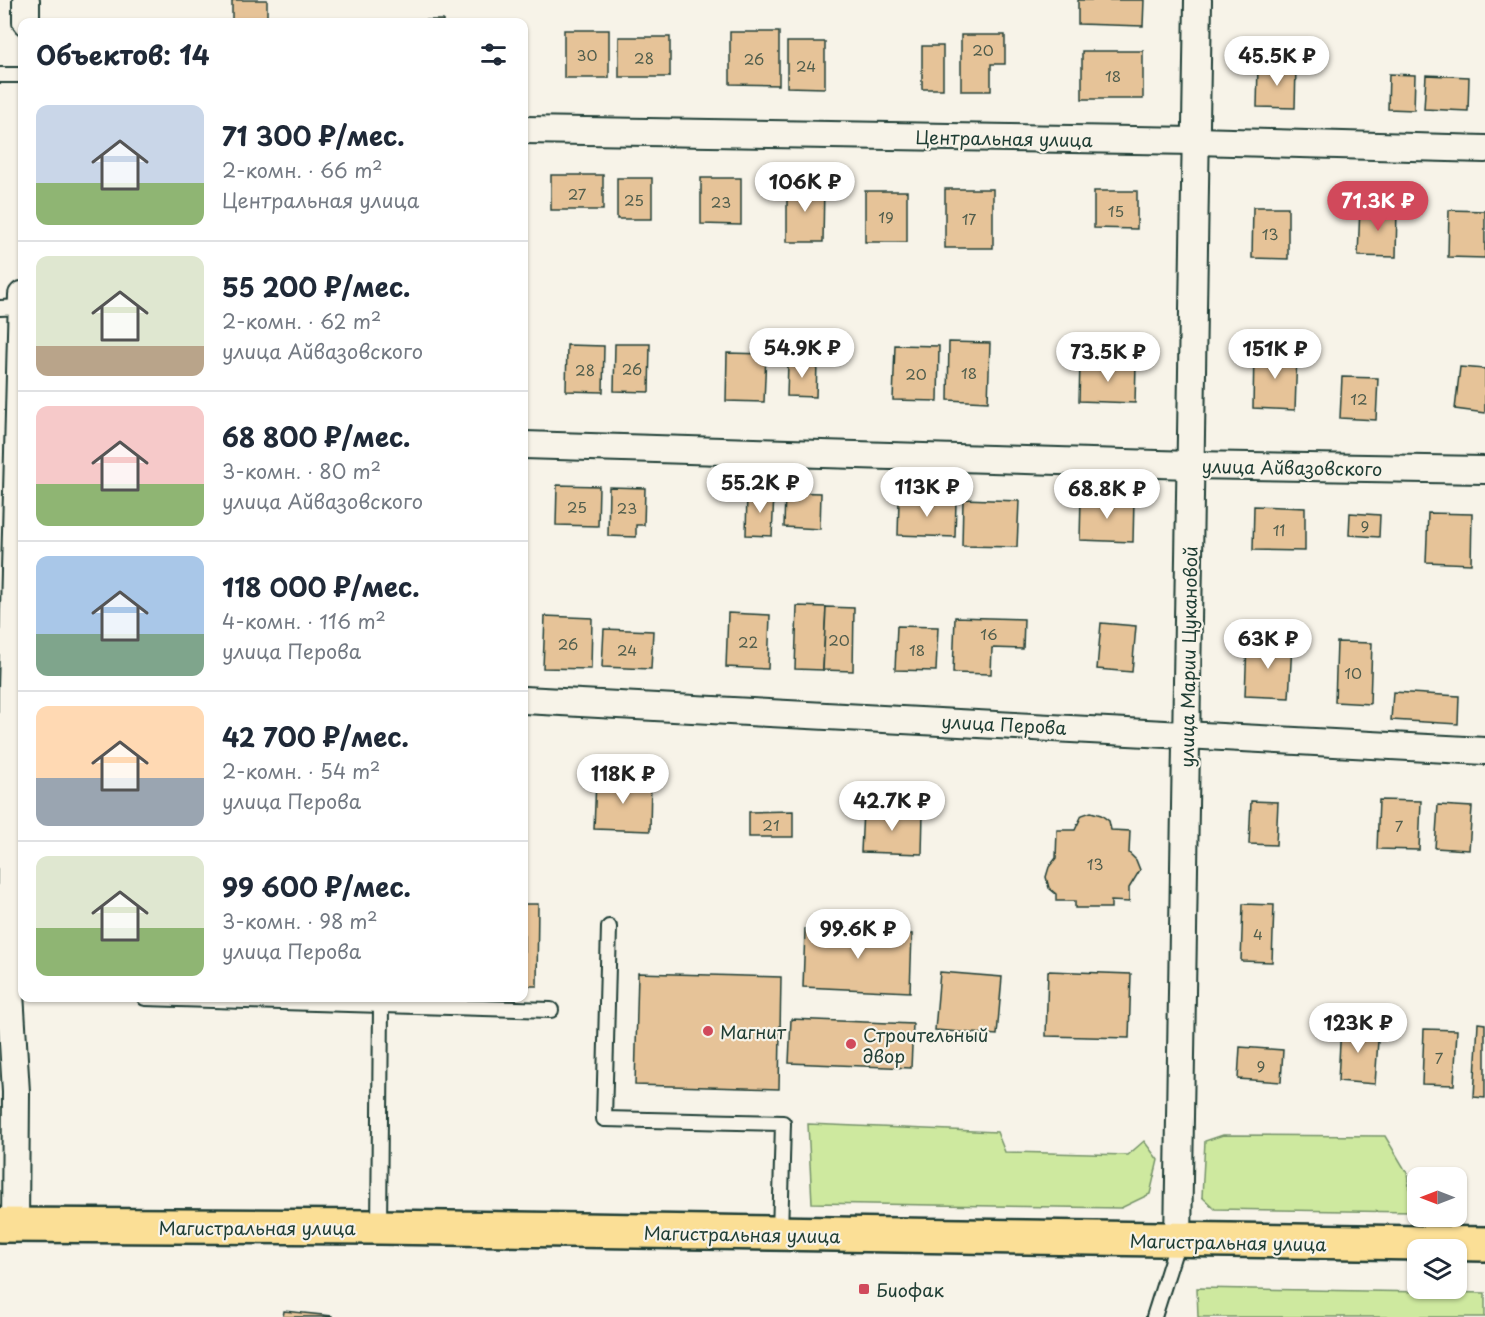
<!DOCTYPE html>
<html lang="ru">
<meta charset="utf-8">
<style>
body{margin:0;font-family:"Playpen Sans",sans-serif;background:#f6f6f7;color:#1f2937;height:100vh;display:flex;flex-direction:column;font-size:22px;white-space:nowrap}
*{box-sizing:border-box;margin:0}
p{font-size:20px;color:#747a83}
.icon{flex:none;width:33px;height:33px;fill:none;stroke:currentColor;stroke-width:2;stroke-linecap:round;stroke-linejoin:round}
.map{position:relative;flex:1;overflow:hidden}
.side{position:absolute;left:18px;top:18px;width:510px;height:984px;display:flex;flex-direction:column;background:#fff;border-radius:12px;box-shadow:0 2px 4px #0004}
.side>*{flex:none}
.needle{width:39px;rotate:270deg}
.fabs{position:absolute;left:1407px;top:1167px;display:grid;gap:12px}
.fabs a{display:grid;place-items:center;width:60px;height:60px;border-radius:12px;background:#fff;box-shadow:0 2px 4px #0004;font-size:30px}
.price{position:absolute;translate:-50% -51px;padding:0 14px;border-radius:21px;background:#fff;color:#222;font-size:20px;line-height:39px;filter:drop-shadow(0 2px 3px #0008)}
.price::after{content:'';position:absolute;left:50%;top:36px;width:18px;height:14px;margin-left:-9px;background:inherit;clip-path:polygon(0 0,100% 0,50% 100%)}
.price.active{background:#d1495b;color:#fff}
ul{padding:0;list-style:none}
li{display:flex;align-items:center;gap:18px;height:150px;padding:0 18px}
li+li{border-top:2px solid #e0e1e3}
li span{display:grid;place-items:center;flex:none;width:168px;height:120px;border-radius:12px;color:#555}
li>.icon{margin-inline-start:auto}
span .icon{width:72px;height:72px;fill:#fffc;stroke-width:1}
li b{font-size:26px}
h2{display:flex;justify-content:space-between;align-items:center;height:72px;padding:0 18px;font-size:26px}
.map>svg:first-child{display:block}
.green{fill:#cee99f;stroke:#76936a;stroke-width:1.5}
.building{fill:#e6c398;stroke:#1f3d34;stroke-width:1.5}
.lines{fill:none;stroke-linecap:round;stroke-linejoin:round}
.lane-casing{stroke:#1f3d34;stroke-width:18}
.street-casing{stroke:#1f3d34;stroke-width:30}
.primary-casing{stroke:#1f3d34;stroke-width:38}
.lane{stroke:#f7f3e8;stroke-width:14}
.street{stroke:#f7f3e8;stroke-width:26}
.primary{stroke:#fbdf96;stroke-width:33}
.poi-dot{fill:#d1495b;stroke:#f7f3e8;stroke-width:2}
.labels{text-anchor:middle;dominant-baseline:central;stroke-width:4.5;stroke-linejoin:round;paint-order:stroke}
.number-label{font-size:15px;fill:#515e4d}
.street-label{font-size:18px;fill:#1f3d34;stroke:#f7f3e8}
.poi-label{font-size:18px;fill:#1f3d34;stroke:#f7f3e8;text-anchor:start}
</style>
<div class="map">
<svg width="1485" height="1317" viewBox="0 0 1485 1317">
<rect width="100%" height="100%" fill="#f7f3e8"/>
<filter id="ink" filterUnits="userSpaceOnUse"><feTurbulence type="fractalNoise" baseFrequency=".0167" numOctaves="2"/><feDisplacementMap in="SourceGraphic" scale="12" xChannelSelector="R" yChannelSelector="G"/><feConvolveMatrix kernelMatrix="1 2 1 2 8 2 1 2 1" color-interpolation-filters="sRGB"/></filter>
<g filter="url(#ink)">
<g class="green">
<polygon points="808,1124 997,1132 1005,1152 1128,1155 1144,1141 1158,1160 1150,1194 1121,1208 812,1203"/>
<polygon points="1223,1135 1385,1136 1407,1173 1413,1212 1215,1209 1202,1197 1205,1141"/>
<polygon points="1197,1288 1485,1293 1485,1317 1198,1317"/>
</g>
<g class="building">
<rect x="232" y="0" width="35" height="22"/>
<polygon points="1078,0 1144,0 1143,26 1078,24"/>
<rect x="403" y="20" width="40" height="2"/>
<rect x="564" y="30" width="45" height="48"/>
<polygon points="730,32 779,32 779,85 730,84"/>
<polygon points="961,35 1005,35 1005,64 991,64 991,91 961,91"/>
<rect x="619" y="37" width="51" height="40"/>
<polygon points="787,42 825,42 825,88 787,87"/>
<rect x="922" y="46" width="21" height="43"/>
<rect x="1082" y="51" width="61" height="48"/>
<polygon points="1258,66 1296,67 1295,108 1257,107"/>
<polygon points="1389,74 1415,75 1414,110 1388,109"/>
<polygon points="1426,75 1469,77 1468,111 1424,109"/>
<rect x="551" y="175" width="52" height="35"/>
<rect x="617" y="178" width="35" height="41"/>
<polygon points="701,178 741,178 741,225 701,224"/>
<polygon points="787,184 824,184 823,242 787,242"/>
<rect x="945" y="189" width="48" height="59"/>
<rect x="865" y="191" width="42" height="51"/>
<polygon points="1094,191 1137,191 1137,229 1094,228"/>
<polygon points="1253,207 1288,207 1288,259 1252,258"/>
<polygon points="1360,207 1397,208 1396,257 1358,256"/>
<polygon points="1449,210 1485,211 1485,258 1448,257"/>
<polygon points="949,342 990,343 988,402 948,400"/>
<polygon points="615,344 650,344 649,392 614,391"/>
<polygon points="567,345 604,346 603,392 566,391"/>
<polygon points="895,345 939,346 938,401 893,400"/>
<polygon points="1254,351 1297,352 1295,410 1253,408"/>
<polygon points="727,353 766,354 764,402 726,401"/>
<polygon points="788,362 817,362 816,397 787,396"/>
<polygon points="1080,363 1136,364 1135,403 1079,401"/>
<polygon points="1460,367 1485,369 1485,413 1455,409"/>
<polygon points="1342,377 1378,378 1376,420 1340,418"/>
<polygon points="557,485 599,486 598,526 556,525"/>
<polygon points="609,487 645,488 644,525 636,525 636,537 608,536"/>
<polygon points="785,492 821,493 820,529 784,527"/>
<polygon points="747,493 774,494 772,536 746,535"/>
<polygon points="1081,497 1134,499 1133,542 1080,540"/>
<polygon points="963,499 1019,501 1017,547 962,546"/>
<polygon points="899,500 956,501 955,537 898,535"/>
<polygon points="1254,506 1305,508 1305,551 1253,550"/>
<polygon points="1350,513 1380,515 1379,537 1349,535"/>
<polygon points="1428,513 1472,514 1471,564 1426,562"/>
<polygon points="797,606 826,607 823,670 795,669"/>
<polygon points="826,607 854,608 853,671 823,670"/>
<polygon points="728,613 770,615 768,669 726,667"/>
<polygon points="545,616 592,618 591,669 543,668"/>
<polygon points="955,617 1024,619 1023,649 992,648 991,674 953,673"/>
<polygon points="1101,623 1136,626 1132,672 1097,669"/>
<polygon points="897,626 938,627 936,671 895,670"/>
<polygon points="604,629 653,631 651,669 602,667"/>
<polygon points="1337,642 1372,643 1370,704 1335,702"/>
<polygon points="1247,643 1292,645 1289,698 1245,696"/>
<polygon points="1393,692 1459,696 1458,724 1391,720"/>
<polygon points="596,779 651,781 650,831 594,829"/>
<polygon points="1379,800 1421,801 1419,850 1377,849"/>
<polygon points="1251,801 1278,802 1276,845 1249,844"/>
<polygon points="1438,805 1472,807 1469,850 1435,848"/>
<polygon points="863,810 923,812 922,854 861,852"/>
<polygon points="793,811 793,837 749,837 749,812"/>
<polygon points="1091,812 1101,815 1109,821 1111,830 1130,831 1129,853 1136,860 1140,870 1129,888 1129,902 1111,901 1111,908 1075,908 1075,901 1056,901 1056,894 1049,888 1046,877 1049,867 1056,858 1057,830 1075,830 1082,815"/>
<polygon points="524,904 538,904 537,986 524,986"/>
<polygon points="1243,904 1274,905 1272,962 1241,961"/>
<polygon points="805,929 912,934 910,992 803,987"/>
<polygon points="1048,971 1131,974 1129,1038 1046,1036"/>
<polygon points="940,972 1002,977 997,1035 935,1030"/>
<polygon points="638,973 781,977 779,1089 635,1085"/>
<polygon points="791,1019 913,1024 911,1068 789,1063"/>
<polygon points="1478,1023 1485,1024 1485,1098 1474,1097"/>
<polygon points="1341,1024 1379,1026 1375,1084 1338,1081"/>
<polygon points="1424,1029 1457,1030 1454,1085 1422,1084"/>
<polygon points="1240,1047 1283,1050 1281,1082 1238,1079"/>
<polygon points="284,1311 332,1316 332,1317 283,1317"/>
</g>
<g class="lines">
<g class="lane-casing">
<g id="lane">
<polyline points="0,75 22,75"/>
<polyline points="0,308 22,307"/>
<polyline points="609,927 604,1119 783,1123 780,1234"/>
<polyline points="145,998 551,1010"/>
<polyline points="379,1227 381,1005"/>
<polyline points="1154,1317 1178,1241"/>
</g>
</g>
<g class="street-casing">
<g id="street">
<polyline points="26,22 26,0"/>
<polyline points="524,130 1195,141 1485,149"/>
<polyline points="524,445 1191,465 1485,470"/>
<polyline points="524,700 1485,751"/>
<polyline points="15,1226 16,1092 10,993 12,689 22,295"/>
<polyline points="1178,1241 1198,0"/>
</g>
</g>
<g class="primary-casing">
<polyline id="primary" points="0,1225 379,1227 1485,1244"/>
</g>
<use href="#lane" class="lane"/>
<use href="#street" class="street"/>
<use href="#primary" class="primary"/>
</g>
</g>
<g class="poi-dot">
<circle cx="708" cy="1031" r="6"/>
<circle cx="851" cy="1044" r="6"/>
<rect x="858" y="1283" width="12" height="12" rx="3"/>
</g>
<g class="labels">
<g class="number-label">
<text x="983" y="49">20</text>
<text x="587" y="54">30</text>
<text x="644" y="57">28</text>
<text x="754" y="58">26</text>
<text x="806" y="65">24</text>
<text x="1113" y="75">18</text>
<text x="577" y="193">27</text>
<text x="634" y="199">25</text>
<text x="721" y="201">23</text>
<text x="1116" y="210">15</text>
<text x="886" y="216">19</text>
<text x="969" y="218">17</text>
<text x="1270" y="233">13</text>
<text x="632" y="368">26</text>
<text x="585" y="369">28</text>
<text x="969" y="372">18</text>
<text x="916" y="373">20</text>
<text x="1359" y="398">12</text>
<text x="577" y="506">25</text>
<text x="627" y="507">23</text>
<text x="1365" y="525">9</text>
<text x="1279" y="529">11</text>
<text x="989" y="633">16</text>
<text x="839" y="639">20</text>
<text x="748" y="641">22</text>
<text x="568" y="643">26</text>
<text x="627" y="649">24</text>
<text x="917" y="649">18</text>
<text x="1353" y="672">10</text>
<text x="771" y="824">21</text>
<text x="1399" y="825">7</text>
<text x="1095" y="863">13</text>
<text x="1258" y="933">4</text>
<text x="1439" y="1057">7</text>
<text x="1261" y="1065">9</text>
</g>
<g class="street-label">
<text transform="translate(1004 138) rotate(1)">Центральная улица</text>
<text transform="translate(1292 467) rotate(1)">улица Айвазовского</text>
<text transform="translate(1188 657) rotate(-89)">улица Марии Цукановой</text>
<text transform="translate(1004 724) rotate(3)">улица Перова</text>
<text x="257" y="1227">Магистральная улица</text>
<text transform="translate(742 1234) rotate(1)">Магистральная улица</text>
<text transform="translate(1228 1242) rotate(1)">Магистральная улица</text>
</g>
<g class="poi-label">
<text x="720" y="1031">Магнит</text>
<text x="863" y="1034">Строительный<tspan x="863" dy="21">двор</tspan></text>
<text x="876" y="1289">Биофак</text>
</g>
</g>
</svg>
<div class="fabs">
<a><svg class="needle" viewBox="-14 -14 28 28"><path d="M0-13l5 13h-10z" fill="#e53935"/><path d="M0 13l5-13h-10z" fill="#747a83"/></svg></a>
<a><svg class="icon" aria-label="layers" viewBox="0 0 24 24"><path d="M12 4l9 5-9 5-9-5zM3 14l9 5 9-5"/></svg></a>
</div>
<b class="price" style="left:1277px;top:87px">45.5K ₽</b>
<b class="price" style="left:805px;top:213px">106K ₽</b>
<b class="price active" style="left:1378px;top:232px">71.3K ₽</b>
<b class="price" style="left:802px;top:379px">54.9K ₽</b>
<b class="price" style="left:1275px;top:380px">151K ₽</b>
<b class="price" style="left:1108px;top:383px">73.5K ₽</b>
<b class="price" style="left:760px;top:514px">55.2K ₽</b>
<b class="price" style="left:927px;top:518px">113K ₽</b>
<b class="price" style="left:1107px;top:520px">68.8K ₽</b>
<b class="price" style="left:1268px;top:670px">63K ₽</b>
<b class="price" style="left:623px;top:805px">118K ₽</b>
<b class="price" style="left:892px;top:832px">42.7K ₽</b>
<b class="price" style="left:858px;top:960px">99.6K ₽</b>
<b class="price" style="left:1358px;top:1054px">123K ₽</b>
<section class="side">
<h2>Объектов: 14<svg class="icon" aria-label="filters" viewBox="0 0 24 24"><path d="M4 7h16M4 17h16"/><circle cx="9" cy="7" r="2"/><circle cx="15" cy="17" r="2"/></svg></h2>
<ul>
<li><span style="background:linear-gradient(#c9d6e8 65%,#8fb573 0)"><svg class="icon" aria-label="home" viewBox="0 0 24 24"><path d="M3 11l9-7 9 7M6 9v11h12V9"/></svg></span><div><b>71 300 ₽/мес.</b><p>2-комн. · 66 m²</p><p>Центральная улица</p></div></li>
<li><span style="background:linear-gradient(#dfe7d0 75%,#b9a48a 0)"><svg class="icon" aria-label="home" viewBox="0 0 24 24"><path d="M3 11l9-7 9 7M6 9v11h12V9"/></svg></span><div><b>55 200 ₽/мес.</b><p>2-комн. · 62 m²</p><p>улица Айвазовского</p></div></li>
<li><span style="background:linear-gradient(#f6c9c9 65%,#8fb573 0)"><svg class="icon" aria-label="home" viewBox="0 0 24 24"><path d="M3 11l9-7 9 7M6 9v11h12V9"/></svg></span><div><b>68 800 ₽/мес.</b><p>3-комн. · 80 m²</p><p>улица Айвазовского</p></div></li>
<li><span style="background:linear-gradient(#a9c7e8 65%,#7fa58c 0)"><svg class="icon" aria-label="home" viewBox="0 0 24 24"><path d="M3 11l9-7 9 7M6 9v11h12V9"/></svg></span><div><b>118 000 ₽/мес.</b><p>4-комн. · 116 m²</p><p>улица Перова</p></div></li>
<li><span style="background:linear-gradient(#ffd9b3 60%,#9aa5b1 0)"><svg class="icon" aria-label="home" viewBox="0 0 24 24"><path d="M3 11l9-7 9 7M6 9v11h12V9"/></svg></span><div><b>42 700 ₽/мес.</b><p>2-комн. · 54 m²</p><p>улица Перова</p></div></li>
<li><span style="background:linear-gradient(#dfe7d0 60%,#8fb573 0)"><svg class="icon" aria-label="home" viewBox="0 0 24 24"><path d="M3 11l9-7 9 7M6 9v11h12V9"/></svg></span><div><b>99 600 ₽/мес.</b><p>3-комн. · 98 m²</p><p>улица Перова</p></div></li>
</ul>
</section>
</div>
